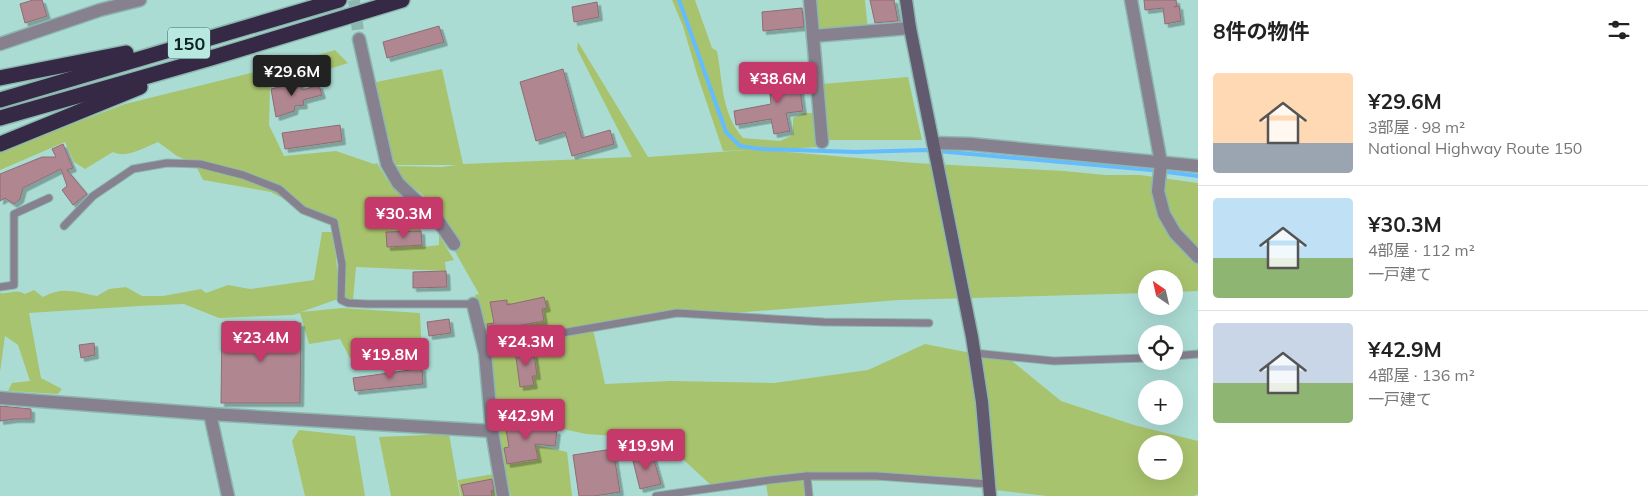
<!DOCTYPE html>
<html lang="ja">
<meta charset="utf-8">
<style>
body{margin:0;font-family:Mulish,"Noto Sans JP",sans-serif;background:#f2f2f2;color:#222;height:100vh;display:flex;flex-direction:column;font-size:19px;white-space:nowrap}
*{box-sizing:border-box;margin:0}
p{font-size:16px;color:#767676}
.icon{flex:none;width:28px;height:28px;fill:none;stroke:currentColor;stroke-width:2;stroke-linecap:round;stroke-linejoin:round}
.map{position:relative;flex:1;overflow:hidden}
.panel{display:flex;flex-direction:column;background:#fff;width:450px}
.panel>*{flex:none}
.needle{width:32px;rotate:326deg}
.controls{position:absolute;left:1138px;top:270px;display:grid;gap:10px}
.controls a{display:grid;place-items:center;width:45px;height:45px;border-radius:50%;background:#fff;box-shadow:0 5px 20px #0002;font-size:25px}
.price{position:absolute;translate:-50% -42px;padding:0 11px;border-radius:5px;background:#c5396b;color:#fff;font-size:16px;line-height:32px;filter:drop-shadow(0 1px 2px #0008)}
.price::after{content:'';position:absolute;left:50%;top:30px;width:15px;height:11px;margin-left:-8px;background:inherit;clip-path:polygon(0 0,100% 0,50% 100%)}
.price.on{background:#222;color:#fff}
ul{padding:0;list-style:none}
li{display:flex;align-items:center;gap:15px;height:125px;padding:0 15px}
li+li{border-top:1px solid #e0e0e0}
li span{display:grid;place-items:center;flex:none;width:140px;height:100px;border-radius:5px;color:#555}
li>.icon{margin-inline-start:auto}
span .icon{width:60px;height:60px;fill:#fffc;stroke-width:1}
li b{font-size:21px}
h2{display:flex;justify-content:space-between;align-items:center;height:60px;padding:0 15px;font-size:21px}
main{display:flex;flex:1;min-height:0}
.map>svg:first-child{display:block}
.green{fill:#a8c36d;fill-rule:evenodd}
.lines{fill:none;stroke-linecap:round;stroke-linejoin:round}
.stream{stroke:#62bcff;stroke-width:4}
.building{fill:#b08790;stroke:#916a73;filter:url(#shadow)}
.street-tunnel{stroke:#8cb7b0;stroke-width:12;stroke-dasharray:12 6;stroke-linecap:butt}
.lane-casing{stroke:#8cb7b0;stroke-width:9}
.street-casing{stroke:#8cb7b0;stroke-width:15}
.secondary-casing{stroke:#8cb7b0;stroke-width:15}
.highway-casing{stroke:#8cb7b0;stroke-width:18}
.lane{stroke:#86808f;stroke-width:7}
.street{stroke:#86808f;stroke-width:12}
.secondary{stroke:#625a6f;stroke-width:12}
.highway{stroke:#352945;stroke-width:15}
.labels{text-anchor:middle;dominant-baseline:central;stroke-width:4;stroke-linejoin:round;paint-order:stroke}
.shield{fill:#b8e9e1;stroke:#415e59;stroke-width:1}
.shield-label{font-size:18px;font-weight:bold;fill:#0e221f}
</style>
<main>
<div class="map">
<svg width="1198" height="496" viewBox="0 0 1198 496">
<defs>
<filter id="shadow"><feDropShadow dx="3.5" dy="3.5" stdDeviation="0" flood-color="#0004"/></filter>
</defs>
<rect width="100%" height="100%" fill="#abdcd4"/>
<g class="green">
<path d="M672 0H695L712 48 717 51C723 82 721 113 743 138L780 141 793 135V118L804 113H816L819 147 765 150 915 163 1064 171 1105 175H1140L1198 183V291L1174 292V279H1146V293L899 300 643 320 593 329 605 384 670 381 774 383 868 370 925 344 1012 361 1061 401 1134 425 1198 441V494L1194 496H1047L917 481H809L811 496H768L766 484 713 487 661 439 586 434 540 424 531 444 567 452 572 496H511L497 436 486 348 475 295 479 294 423 195 397 175 396 166 442 167 457 165H394L371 83 442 69 463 164 632 157 577 49 578 42 648 157 747 150 723 151 697 74 683 26ZM1146 444H1174V471H1146Z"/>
<polygon points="810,0 865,0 868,31 812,32"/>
<path d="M335 50 348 63 270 88 269 125 284 156 336 151 374 164 377 163 386 178 428 221 420 222 423 247 439 245V235L454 260 445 262 446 271 356 267 353 300 338 299 301 312 342 308 420 313 422 358H350L340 339 309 344 300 313 293 315 219 318 184 304 139 306 29 313 41 378 62 389 58 394 8 391 12 383 30 381 18 345 5 336 0 372V293C10 295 13 288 25 294L34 290 43 297C63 286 76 292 97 296L109 289 126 287 142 296H163L201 289 206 293 228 285 250 289 314 280 322 232H333L332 225 271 192 203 180 195 164 177 156 158 142C145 147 127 159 113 152L85 169 74 162 65 142 0 170V151L125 104 284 65ZM335 248 342 269 339 287Z"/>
<polygon points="908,77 922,140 828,140 822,84"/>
<polygon points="299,430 355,436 365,496 305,496 292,441"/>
<polygon points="449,434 460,496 391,496 379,437"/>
<polygon points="494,474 497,496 461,496 458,480"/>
</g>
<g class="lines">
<polyline class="stream" points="679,0 726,132 740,146 761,149 856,152 926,150 1151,170 1198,176"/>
</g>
<g class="building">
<polygon points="33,0 42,0 47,16 25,23 20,4"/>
<polygon points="870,0 894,0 898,21 875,23"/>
<polygon points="1144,0 1176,0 1177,6 1174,7 1179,6 1181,21 1165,24 1163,8 1145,10"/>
<polygon points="597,2 599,17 574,22 572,7"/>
<polygon points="802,8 804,27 763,31 762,12"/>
<polygon points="439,26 444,42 387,58 383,42"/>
<polygon points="806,67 808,82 799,83 803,111 786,113 790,131 774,134 771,119 736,125 734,111 771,104 770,94 787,92 785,69"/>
<polygon points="563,69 582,138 610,130 614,144 572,156 565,132 536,141 520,82"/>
<polygon points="300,82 302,90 319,85 322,95 303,100 304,105 295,106 294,111 276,117 271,89"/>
<polygon points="340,125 342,141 285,149 282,133"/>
<polygon points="63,144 73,168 67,170 87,194 73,205 62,190 67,186 61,169 23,188 20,199 14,204 5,198 0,201 0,174 42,157 56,157 52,149"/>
<polygon points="421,231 422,245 387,247 386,232"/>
<polygon points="446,271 447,287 413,288 413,272"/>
<polygon points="544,297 547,308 542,309 544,321 506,328 507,336 490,338 487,324 494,323 490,302 507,300 507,305"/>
<polygon points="449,319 451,333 429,336 427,322"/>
<polygon points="222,323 301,323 300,403 221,403"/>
<polygon points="94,343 95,355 81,358 79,345"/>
<polygon points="528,348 529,355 534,354 537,376 532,376 534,385 520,387 515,350"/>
<polygon points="410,368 422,368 423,384 355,391 353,378 410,370"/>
<polygon points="0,406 31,409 31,419 14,419 0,421"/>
<polygon points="525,419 527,427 557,431 555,446 535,444 538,459 507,464 504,448 509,447 505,423"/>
<polygon points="613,449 620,492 594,496 579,496 573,455"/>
<polygon points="652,453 661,484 640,489 632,457"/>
<polygon points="492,479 494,490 491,491 492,496 464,496 461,485"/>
</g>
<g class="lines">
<polyline class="street-tunnel" points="354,0 359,39"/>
<g class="lane-casing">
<g id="lane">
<polyline points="64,226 93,196 133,169 167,163 200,164 243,175 279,189 303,210 334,222 342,264 341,300 348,303 367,304 473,304"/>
<polyline points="0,287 14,285 14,214 49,198"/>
<polyline points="484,348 556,334 677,313 824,322 929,323"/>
<polyline points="974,353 1054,361 1146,358"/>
<polyline points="1174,356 1198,354"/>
<polyline points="656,496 770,480 807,476"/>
<polyline points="809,496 807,476 876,476 989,484"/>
</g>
</g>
<g class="street-casing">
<g id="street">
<polyline points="810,0 822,142"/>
<polyline points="1131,0 1161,163 1158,191 1164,214 1175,233 1198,257"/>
<polyline points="813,36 910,28"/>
<polyline points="359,39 387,164 398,183 439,222 454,244"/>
<polyline points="0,44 100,10 140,0"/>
<polyline points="933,143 970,144 1198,166"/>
<polyline points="473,304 485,353 492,431 503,496"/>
<polyline points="0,398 210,414 492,431"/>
<polyline points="210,414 228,496"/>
</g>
</g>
<g class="secondary-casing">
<polyline id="secondary" points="906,0 910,28 972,337 982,402 990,496"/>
</g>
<g class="highway-casing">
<g id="highway">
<polyline points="0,78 126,53"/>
<polyline points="0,100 339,0"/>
<polyline points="0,118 211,58 402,0"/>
<polyline points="0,144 140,87"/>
</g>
</g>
<use href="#lane" class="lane"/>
<use href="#street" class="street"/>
<use href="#secondary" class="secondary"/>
<use href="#highway" class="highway"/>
</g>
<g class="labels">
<rect class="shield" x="168" y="27.5" width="42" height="31" rx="4"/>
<g class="shield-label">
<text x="189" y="43">150</text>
</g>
</g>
</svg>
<div class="controls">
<a><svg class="needle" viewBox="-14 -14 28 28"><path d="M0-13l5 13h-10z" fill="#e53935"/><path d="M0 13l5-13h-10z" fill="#767676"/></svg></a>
<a><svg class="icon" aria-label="locate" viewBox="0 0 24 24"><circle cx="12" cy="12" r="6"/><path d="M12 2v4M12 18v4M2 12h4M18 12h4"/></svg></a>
<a>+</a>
<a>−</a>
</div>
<b class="price on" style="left:292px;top:97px">¥29.6M</b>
<b class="price" style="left:778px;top:104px">¥38.6M</b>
<b class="price" style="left:404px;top:239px">¥30.3M</b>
<b class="price" style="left:261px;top:363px">¥23.4M</b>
<b class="price" style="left:526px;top:367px">¥24.3M</b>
<b class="price" style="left:390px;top:380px">¥19.8M</b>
<b class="price" style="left:526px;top:441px">¥42.9M</b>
<b class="price" style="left:646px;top:471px">¥19.9M</b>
</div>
<section class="panel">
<h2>8件の物件<svg class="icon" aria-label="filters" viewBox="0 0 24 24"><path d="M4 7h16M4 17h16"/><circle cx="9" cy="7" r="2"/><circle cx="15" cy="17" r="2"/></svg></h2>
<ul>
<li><span style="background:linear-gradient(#ffd9b3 70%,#9aa5b1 0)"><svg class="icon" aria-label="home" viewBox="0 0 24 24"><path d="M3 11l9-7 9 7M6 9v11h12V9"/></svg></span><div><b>¥29.6M</b><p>3部屋 · 98 m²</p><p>National Highway Route 150</p></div></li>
<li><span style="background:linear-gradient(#bfe0f5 60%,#8fb573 0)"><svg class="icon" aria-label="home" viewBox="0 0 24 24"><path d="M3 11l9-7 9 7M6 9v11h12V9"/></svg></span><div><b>¥30.3M</b><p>4部屋 · 112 m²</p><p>一戸建て</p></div></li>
<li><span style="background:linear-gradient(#c9d6e8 60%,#8fb573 0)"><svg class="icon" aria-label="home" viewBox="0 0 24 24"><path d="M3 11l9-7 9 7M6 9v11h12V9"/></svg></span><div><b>¥42.9M</b><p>4部屋 · 136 m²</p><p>一戸建て</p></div></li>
</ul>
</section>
</main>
